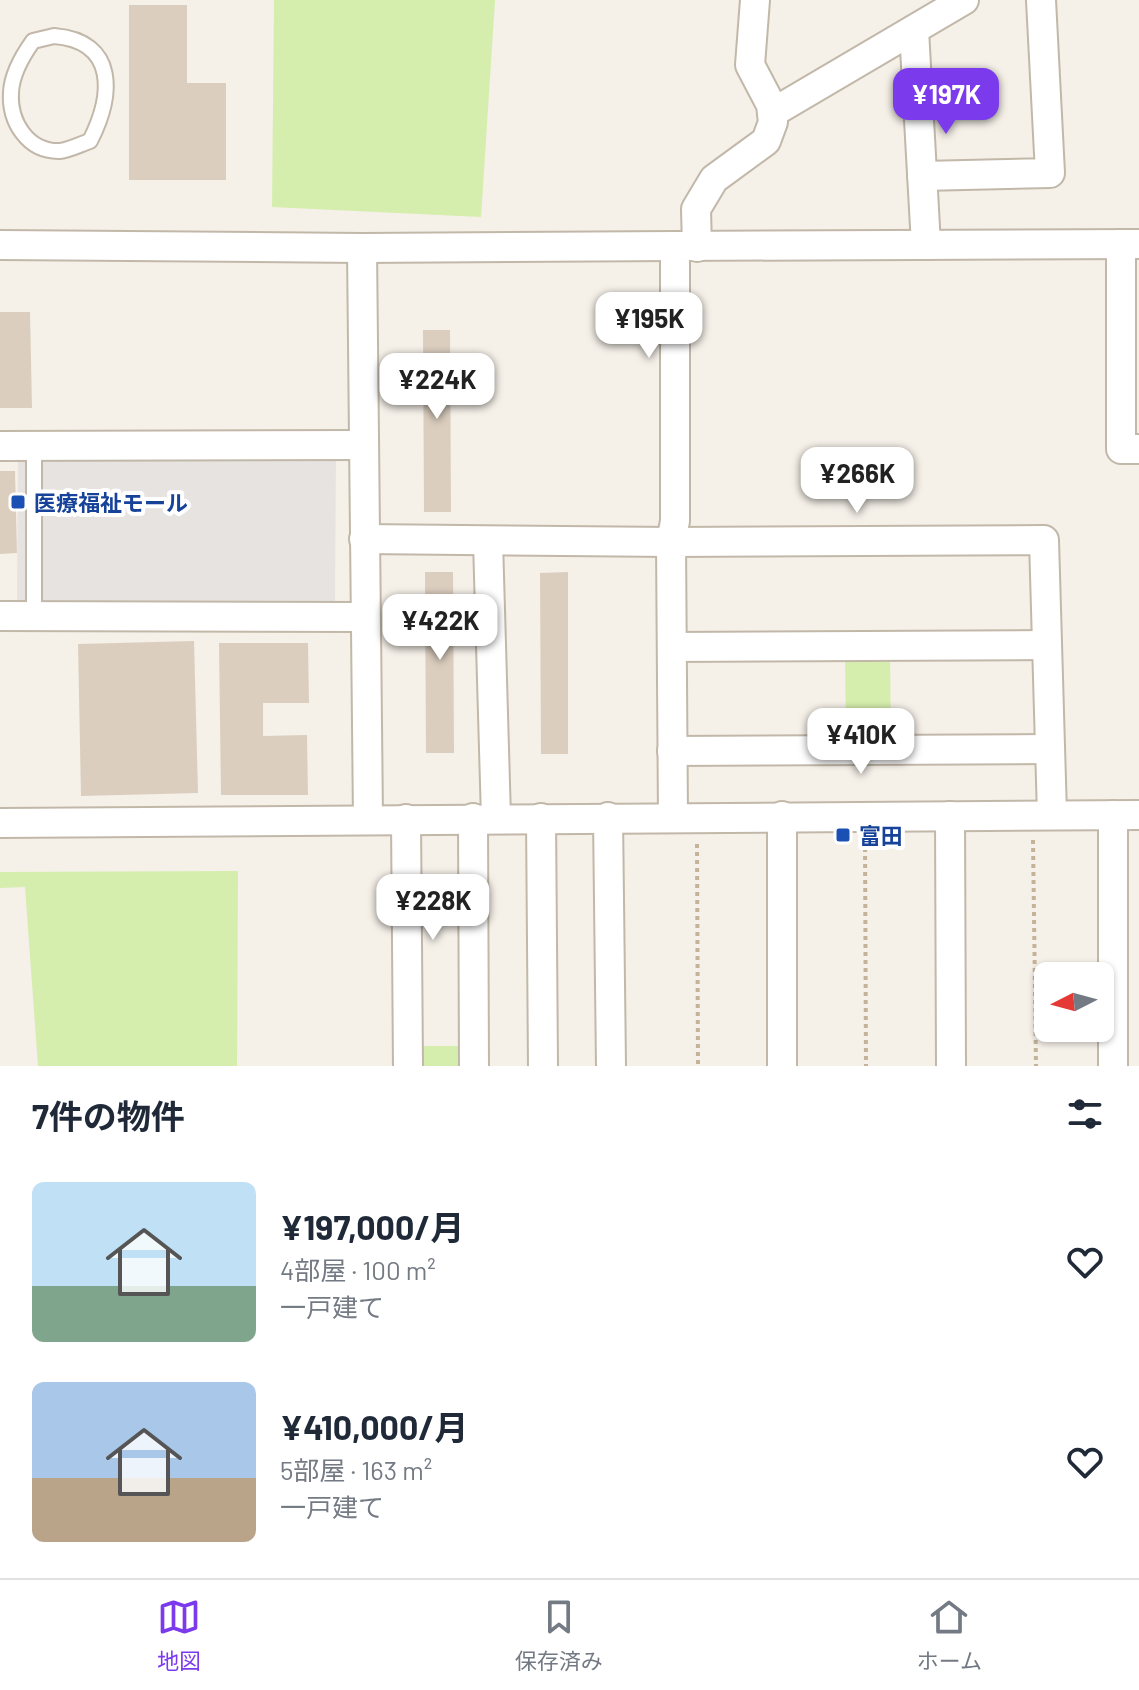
<!DOCTYPE html>
<html lang="ja">
<meta charset="utf-8">
<style>
body{margin:0;font-family:Barlow,"Noto Sans JP",sans-serif;background:#f6f6f7;color:#1f2937;height:100vh;display:flex;flex-direction:column;font-size:30px;white-space:nowrap}
*{box-sizing:border-box;margin:0}
p{font-size:26px;color:#747a83}
.icon{flex:none;width:44px;height:44px;fill:none;stroke:currentColor;stroke-width:2;stroke-linecap:round;stroke-linejoin:round}
.map{position:relative;height:1066px;overflow:hidden}
.panel{display:flex;flex-direction:column;background:#fff;flex:1}
.panel>*{flex:none}
.needle{width:52px;rotate:264deg}
.buttons{position:absolute;left:1034px;top:962px;display:grid;gap:16px}
.buttons a{display:grid;place-items:center;width:80px;height:80px;border-radius:12px;background:#fff;box-shadow:0 2px 6px #0004;font-size:40px}
.price{position:absolute;translate:-50% -68px;padding:0 18px;border-radius:16px;background:#fff;color:#222;font-size:26px;line-height:52px;filter:drop-shadow(0 2px 4px #0008)}
.price::after{content:'';position:absolute;left:50%;top:48px;width:24px;height:18px;margin-left:-12px;background:inherit;clip-path:polygon(0 0,100% 0,50% 100%)}
.price.selected{background:#7c3aed;color:#fff}
ul{padding:0;list-style:none}
li{display:flex;align-items:center;gap:24px;height:200px;padding:0 32px}
li span{display:grid;place-items:center;flex:none;width:224px;height:160px;border-radius:12px;color:#555}
li>.icon{margin-inline-start:auto}
span .icon{width:96px;height:96px;fill:#fffc;stroke-width:1}
li b{font-size:34px}
h2{display:flex;justify-content:space-between;align-items:center;height:96px;padding:0 32px;font-size:34px}
.tabs{display:flex;justify-content:space-around;align-items:center;height:112px;border-top:2px solid #e0e1e3;background:#fff;font-size:22px;color:#747a83}
.tabs a{display:grid;justify-items:center;gap:4px}
.tabs .selected{color:#7c3aed}
.map>svg:first-child{display:block}
.green{fill:#d5eead}
.parking{fill:#e6e3e0}
.building{fill:#dbcebf}
.lines{fill:none;stroke-linecap:round;stroke-linejoin:round}
.lane-casing{stroke:#c2b8a9;stroke-width:18}
.street-casing{stroke:#c2b8a9;stroke-width:32}
.path{stroke:#c5b399;stroke-width:4;stroke-dasharray:4 4;stroke-linecap:butt}
.lane{stroke:#fff;stroke-width:14}
.street{stroke:#fff;stroke-width:28}
.transit-dot{fill:#1a4fb4;stroke:#fff;stroke-width:3}
.labels{text-anchor:middle;dominant-baseline:central;stroke-width:8;stroke-linejoin:round;paint-order:stroke}
.transit-label{font-size:22px;font-weight:bold;fill:#164399;stroke:#fff;text-anchor:start}
</style>
<div class="map">
<svg width="1139" height="1066" viewBox="0 0 1139 1066">
<rect width="100%" height="100%" fill="#f5f0e8"/>
<g class="green">
<polygon points="274,0 495,0 481,217 272,207"/>
<polygon points="845,655 890,655 891,739 846,739"/>
<polygon points="238,871 237,1066 38,1066 25,887 0,888 0,872"/>
<polygon points="422,1046 465,1046 466,1066 422,1066"/>
</g>
<polygon class="parking" points="18,451 336,453 335,603 17,601"/>
<g class="building">
<polygon points="129,5 187,5 187,83 226,83 226,180 129,180"/>
<polygon points="0,312 30,312 32,408 0,408"/>
<polygon points="423,330 450,330 451,512 424,512"/>
<polygon points="0,471 15,471 17,553 0,554"/>
<polygon points="425,572 453,572 454,753 426,753"/>
<polygon points="568,572 568,754 541,754 540,573"/>
<polygon points="194,641 198,793 81,796 78,644"/>
<polygon points="219,643 308,643 309,703 263,703 263,736 307,735 308,795 221,795"/>
</g>
<g class="lines">
<g class="lane-casing">
<g id="lane">
<path d="M54 36C118 41 113 96 90 141 81 144 69 150 60 151 28 152 9 122 11 92 12 73 23 55 33 41Z"/>
<polyline points="34,446 34,616"/>
</g>
</g>
<g class="street-casing">
<g id="street">
<polyline points="914,30 926,245"/>
<polyline points="772,113 964,0"/>
<polyline points="922,176 1050,173 1041,0"/>
<polyline points="1121,244 1121,449 1139,449"/>
<polyline points="0,245 362,248 675,246"/>
<polyline points="697,247 696,209 714,179 766,141 773,122 771,105 750,65 755,0"/>
<polyline points="362,248 368,819"/>
<polyline points="0,446 363,445"/>
<polyline points="364,539 671,542 675,521 675,246 1139,244"/>
<polyline points="488,541 496,818"/>
<polyline points="0,616 365,617"/>
<polyline points="672,647 1047,645"/>
<polyline points="672,751 1050,749"/>
<polyline points="1113,815 1113,1066"/>
<polyline points="782,816 782,1066"/>
<polyline points="950,816 951,1066"/>
<polyline points="608,817 611,1066"/>
<polyline points="673,817 671,542 1044,540 1052,815"/>
<polyline points="473,818 474,1066"/>
<polyline points="541,818 543,1066"/>
<polyline points="406,819 408,1066"/>
<polyline points="0,823 1139,815"/>
</g>
</g>
<g class="path">
<polyline points="865,840 866,1066"/>
<polyline points="1033,840 1036,1066"/>
<polyline points="697,844 698,1066"/>
</g>
<use href="#lane" class="lane"/>
<use href="#street" class="street"/>
</g>
<g class="transit-dot">
<rect x="10" y="494" width="16" height="16" rx="4"/>
<rect x="835" y="827" width="16" height="16" rx="4"/>
</g>
<g class="labels">
<g class="transit-label">
<text x="34" y="502">医療福祉モール</text>
<text x="859" y="835">富田</text>
</g>
</g>
</svg>
<div class="buttons">
<a><svg class="needle" viewBox="-14 -14 28 28"><path d="M0-13l5 13h-10z" fill="#e53935"/><path d="M0 13l5-13h-10z" fill="#747a83"/></svg></a>
</div>
<b class="price selected" style="left:946px;top:136px">¥197K</b>
<b class="price" style="left:649px;top:360px">¥195K</b>
<b class="price" style="left:437px;top:421px">¥224K</b>
<b class="price" style="left:857px;top:515px">¥266K</b>
<b class="price" style="left:440px;top:662px">¥422K</b>
<b class="price" style="left:861px;top:776px">¥410K</b>
<b class="price" style="left:433px;top:942px">¥228K</b>
</div>
<section class="panel">
<h2>7件の物件<svg class="icon" aria-label="filters" viewBox="0 0 24 24"><path d="M4 7h16M4 17h16"/><circle cx="9" cy="7" r="2"/><circle cx="15" cy="17" r="2"/></svg></h2>
<ul>
<li><span style="background:linear-gradient(#bfe0f5 65%,#7fa58c 0)"><svg class="icon" aria-label="home" viewBox="0 0 24 24"><path d="M3 11l9-7 9 7M6 9v11h12V9"/></svg></span><div><b>¥197,000/月</b><p>4部屋 · 100 m²</p><p>一戸建て</p></div><svg class="icon" aria-label="heart" viewBox="0 0 24 24"><path d="M12 20l-8-8c-3-5 5-10 8-4 3-6 11-1 8 4z"/></svg></li>
<li><span style="background:linear-gradient(#a9c7e8 60%,#b9a48a 0)"><svg class="icon" aria-label="home" viewBox="0 0 24 24"><path d="M3 11l9-7 9 7M6 9v11h12V9"/></svg></span><div><b>¥410,000/月</b><p>5部屋 · 163 m²</p><p>一戸建て</p></div><svg class="icon" aria-label="heart" viewBox="0 0 24 24"><path d="M12 20l-8-8c-3-5 5-10 8-4 3-6 11-1 8 4z"/></svg></li>
</ul>
</section>
<nav class="tabs">
<a class="selected"><svg class="icon" aria-label="map" viewBox="0 0 24 24"><path d="M3 6l6-2 6 2 6-2v14l-6 2-6-2-6 2zM9 4v14M15 6v14"/></svg>地図</a>
<a><svg class="icon" aria-label="saved" viewBox="0 0 24 24"><path d="M7 4h10v16l-5-4-5 4z"/></svg>保存済み</a>
<a><svg class="icon" aria-label="home" viewBox="0 0 24 24"><path d="M3 11l9-7 9 7M6 9v11h12V9"/></svg>ホーム</a>
</nav>
